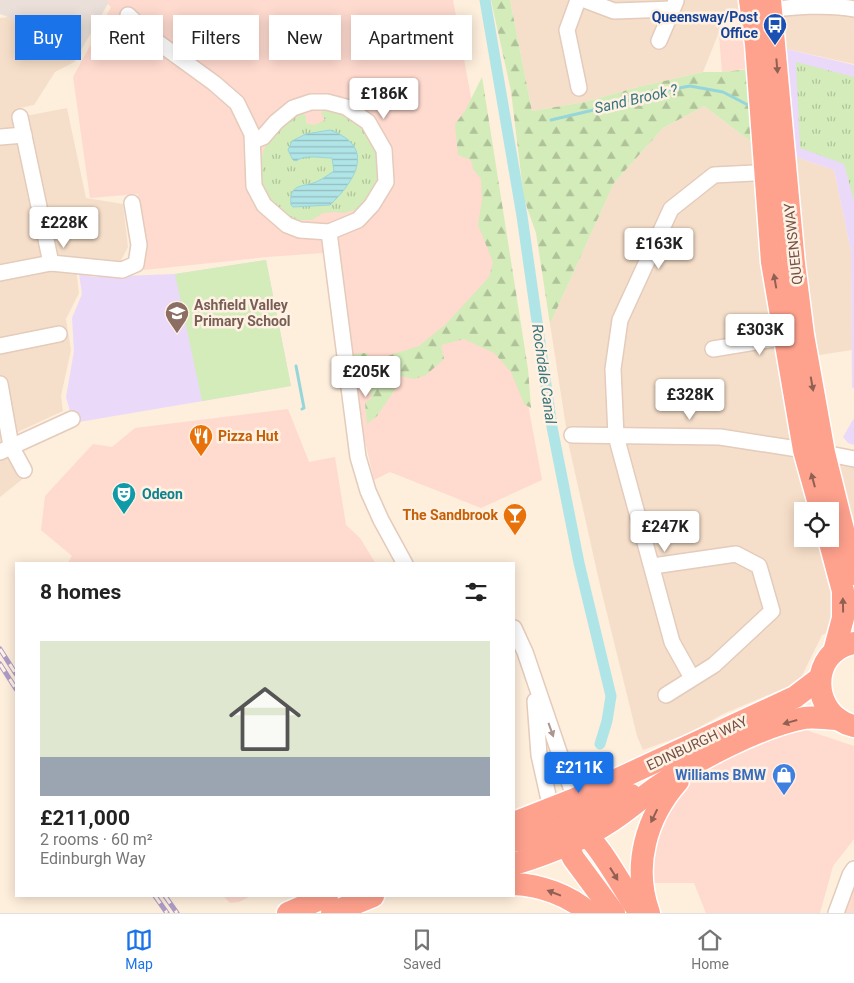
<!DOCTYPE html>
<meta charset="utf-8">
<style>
body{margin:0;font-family:Roboto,sans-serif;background:#f2f2f2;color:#222;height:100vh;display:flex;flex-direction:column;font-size:19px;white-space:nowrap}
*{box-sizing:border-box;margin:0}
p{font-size:16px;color:#767676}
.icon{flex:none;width:28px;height:28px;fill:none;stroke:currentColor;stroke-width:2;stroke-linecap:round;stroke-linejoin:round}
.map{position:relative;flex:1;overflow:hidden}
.drawer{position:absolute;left:15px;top:562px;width:500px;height:335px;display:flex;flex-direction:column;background:#fff;border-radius:0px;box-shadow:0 2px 12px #0003}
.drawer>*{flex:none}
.guide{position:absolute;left:15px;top:15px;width:500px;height:45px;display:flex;gap:10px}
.tools{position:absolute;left:794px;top:502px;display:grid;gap:10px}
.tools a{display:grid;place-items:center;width:45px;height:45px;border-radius:0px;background:#fff;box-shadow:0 2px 12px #0003;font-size:25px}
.price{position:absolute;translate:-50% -42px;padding:0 11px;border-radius:5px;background:#fff;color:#222;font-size:16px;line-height:32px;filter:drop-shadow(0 1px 2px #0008)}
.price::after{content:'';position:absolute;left:50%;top:30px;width:15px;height:11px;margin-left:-8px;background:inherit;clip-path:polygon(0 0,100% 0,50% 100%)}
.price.selected{background:#1a73e8;color:#fff}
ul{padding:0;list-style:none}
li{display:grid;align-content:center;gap:10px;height:265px;padding:0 25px}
li span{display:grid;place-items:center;height:155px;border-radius:0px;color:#555}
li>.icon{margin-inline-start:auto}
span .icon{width:90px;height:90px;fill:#fffc;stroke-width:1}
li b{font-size:21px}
h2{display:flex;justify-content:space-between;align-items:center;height:60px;padding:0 25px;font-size:21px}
.tag{padding:0 18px;border-radius:0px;background:#fff;box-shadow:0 2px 12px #0003;font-size:18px;line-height:45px}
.tag.selected{background:#1a73e8;color:#fff}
.tabs{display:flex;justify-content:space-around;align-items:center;height:70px;border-top:1px solid #e0e0e0;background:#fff;font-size:14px;color:#767676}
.tabs a{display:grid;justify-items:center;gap:2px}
.tabs .selected{color:#1a73e8}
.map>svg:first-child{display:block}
.residential{fill:#f6dfca;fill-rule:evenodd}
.commercial{fill:#ffdacf}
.industrial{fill:#ebe0d9}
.education{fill:#ebd9fa}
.grass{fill:url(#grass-tufts)}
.forest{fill:url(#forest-firs)}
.pitch{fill:#d3ecba}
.water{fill:url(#water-rules);stroke:#95d6db}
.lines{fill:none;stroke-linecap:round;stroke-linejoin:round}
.stream{stroke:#95d6db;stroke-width:3}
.canal{stroke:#b0e5e8;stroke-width:11}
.minor-casing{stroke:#e4cbbb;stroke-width:18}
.highway-casing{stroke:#fff;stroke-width:25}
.minor{stroke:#fff;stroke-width:15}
.highway{stroke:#fea18d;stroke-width:22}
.rail-casing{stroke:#af9cc6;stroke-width:5}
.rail{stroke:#fff2e4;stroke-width:3;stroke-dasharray:9;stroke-linecap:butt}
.oneway{fill:#906153}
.oneway2{fill:#ac978f}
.labels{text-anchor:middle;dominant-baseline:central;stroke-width:5;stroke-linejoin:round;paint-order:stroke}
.transit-label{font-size:14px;font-weight:bold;fill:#164399;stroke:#fff2e4;text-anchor:end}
.street-label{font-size:14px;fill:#745144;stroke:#fff2e4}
.education-label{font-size:14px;font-weight:bold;fill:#785e54;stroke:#fff2e4;text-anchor:start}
.food-label{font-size:14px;font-weight:bold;fill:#c56008;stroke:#fff2e4;text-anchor:start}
.culture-label{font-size:14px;font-weight:bold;fill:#0d838f;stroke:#fff2e4;text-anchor:start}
.shop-label{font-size:14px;font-weight:bold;fill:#366cbe;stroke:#fff2e4;text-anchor:end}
.water-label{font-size:15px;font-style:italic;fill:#36767c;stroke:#fff2e4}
</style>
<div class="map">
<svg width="854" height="913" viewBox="0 0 854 913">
<defs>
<pattern id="grass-tufts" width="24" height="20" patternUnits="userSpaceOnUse" patternTransform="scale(1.25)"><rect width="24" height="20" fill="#d3ecba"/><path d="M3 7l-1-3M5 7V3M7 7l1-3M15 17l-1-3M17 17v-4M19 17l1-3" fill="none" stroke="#b0c299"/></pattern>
<pattern id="forest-firs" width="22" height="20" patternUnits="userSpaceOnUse" patternTransform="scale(1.25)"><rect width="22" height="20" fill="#d3ecba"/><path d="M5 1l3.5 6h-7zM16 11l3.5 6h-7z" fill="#b0c299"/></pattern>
<pattern id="water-rules" width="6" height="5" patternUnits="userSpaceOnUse" patternTransform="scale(1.25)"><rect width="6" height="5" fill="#b0e5e8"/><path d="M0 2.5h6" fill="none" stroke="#94bcbe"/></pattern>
</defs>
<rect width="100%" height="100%" fill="#feeedc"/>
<g class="residential">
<polygon points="510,0 737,0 739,9 725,17 703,72 634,88 585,102 532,111"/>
<polygon points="776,0 854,0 854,64 782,48"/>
<polygon points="8,17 74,62 55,72 34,105 15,109 20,117 67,108 86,198 123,204 128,247 119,264 75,260 79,293 66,319 71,350 61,396 63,411 7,437 25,477 0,497 0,18"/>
<path d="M704 106 750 141 834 170 851 251 852 350 813 356 834 462 854 466V623L822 635 799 682 723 714 687 734 643 750 637 736 599 581 569 446 550 324 614 183 663 128ZM802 511H830V539H802Z"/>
</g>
<g class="commercial">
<polygon points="103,0 453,0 542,480 481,508 390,472 374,480 359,415 336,252 267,257 144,270 138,194 90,198 73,77 111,7"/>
<polygon points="750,29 753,68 722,72 719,35"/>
<polygon points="288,409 309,462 335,457 346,525 360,538 376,564 67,564 72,556 41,530 45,496 93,444 112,447 135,428"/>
<polygon points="803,729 854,746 854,839 833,866 820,913 706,913 694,883 652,883 657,823 697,775 758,740"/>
<polygon points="854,880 854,913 840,913"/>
<polygon points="223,896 251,896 239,902 230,903"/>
</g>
<polygon class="industrial" points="0,0 106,0 109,2 74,62 8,17 0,14"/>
<g class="education">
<polygon points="782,48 854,65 854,389 852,387 851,251 834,170 790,155"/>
<polygon points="266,260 291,386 73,423 66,397 74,351 72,318 82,294 79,274 94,277 175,274"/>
<polygon points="854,418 854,445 848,443 843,437"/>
</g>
<g class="grass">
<polygon points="796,62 854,77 854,201 844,164 800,148"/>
<polygon points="326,106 348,114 365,126 378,154 381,176 374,194 361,208 344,213 334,212 323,213 312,220 298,220 286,216 281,212 269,197 262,181 260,169 263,152 270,134 299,110 306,116 306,123 314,125 325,120 321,113"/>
</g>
<g class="forest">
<polygon points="491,0 510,0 532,111 585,102 634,88 703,72 722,72 750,69 755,137 750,141 704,106 663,128 614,183 550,324 536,233 524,199 511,91"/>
<polygon points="482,77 528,369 531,408 524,404 511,372 494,353 464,339 441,345 444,359 426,375 414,379 397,375 400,382 377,416 367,424 365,403 371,399 370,383 358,374 354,354 367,353 372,361 419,346 446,324 489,277 493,262 478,225 482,200 481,179 473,169 471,160 458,155 455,124 465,111"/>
</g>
<polygon class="pitch" points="266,260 291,386 202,401 175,274"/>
<path class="water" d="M330 130C377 147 355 181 330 205L293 207 291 205C289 186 298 187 313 183 320 181 328 175 334 171L332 158C321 158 305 154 296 161L293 160 288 150 292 141 306 134Z"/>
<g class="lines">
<g class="stream">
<polyline points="551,120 615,105 646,94 690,86 723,92 748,105"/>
<polyline points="296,366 304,408 302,409"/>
</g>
<polyline class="canal" points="485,0 522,216 552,427 579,563 611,696 607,721 600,744"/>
<g class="minor-casing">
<g id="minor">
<polyline points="578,0 567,30 579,88"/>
<polyline points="585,0 614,11 672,9"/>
<path d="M764 12C786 6 831 4 854 9"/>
<polyline points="128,15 152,38 214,83 237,103 252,134 254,186 264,205 287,225 300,230 329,232 358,220 372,205 386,182 384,150 368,122 346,107 327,102 311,102 293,108 276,122 263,137 253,141"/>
<polyline points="659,41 676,1"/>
<polyline points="20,117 51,263"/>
<polyline points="0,137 24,135"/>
<polyline points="329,232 358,457 368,491 381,520 405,564"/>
<polyline points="0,273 51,263 122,270 136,264 139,245 132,203"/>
<polyline points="0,346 59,334"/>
<polyline points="713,349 793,336"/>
<polyline points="0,384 11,446 24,470"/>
<polyline points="572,435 720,437 804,450"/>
<polyline points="0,452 72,419"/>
<polyline points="824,453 854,459"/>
<polyline points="653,566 736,554 759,566 772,611 714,665 666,695"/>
<polyline points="514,628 525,652 575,799"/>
<polyline points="692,678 672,642 616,436 613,369 620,320 671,209 714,175 774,172"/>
<polyline points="535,701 539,755 551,809"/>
<path d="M564 760C578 775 584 785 607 781"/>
<polyline points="836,913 850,875 854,869"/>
</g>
</g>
<g class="highway-casing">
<g id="highway">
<polyline points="750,0 756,44 772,262 804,450 821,511"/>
<polyline points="770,0 794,264 803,335 824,453 854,574"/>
<polyline points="829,539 843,591 843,618 834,652"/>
<path d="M854 643C808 651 810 716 854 726"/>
<path d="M551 809C583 825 602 805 631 795"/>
<polyline points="514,823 575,799 795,697 820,678"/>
<polyline points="559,831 574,859 614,913"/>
<path d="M514 841C532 836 564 824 582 832 598 840 627 896 640 913"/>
<path d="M514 864C547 854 582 840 611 821 627 811 641 798 657 787 695 761 758 727 804 718 814 716 827 719 838 719"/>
<path d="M514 884C540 885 569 895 589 913"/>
<polyline points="288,913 327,896"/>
<polyline points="332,913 373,896"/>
<path d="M649 913C632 866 646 817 678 781"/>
</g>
</g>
<use href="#minor" class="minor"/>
<use href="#highway" class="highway"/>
<g class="rail-casing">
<g id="rail">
<polyline points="0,649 16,674"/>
<polyline points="0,664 16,689"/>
<polyline points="155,896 167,913"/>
<polyline points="165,896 177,913"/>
</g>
</g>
<use href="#rail" class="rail"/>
</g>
<defs><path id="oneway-solid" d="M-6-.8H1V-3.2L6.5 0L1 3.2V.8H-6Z" transform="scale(1.25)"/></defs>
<g class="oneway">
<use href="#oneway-solid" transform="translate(777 66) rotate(85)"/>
<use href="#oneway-solid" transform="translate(775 281) rotate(-100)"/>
<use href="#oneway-solid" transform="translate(812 384) rotate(80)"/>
<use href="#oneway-solid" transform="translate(813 480) rotate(-105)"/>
<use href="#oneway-solid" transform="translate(843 605) rotate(-91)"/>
<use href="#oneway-solid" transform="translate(790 722) rotate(164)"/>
<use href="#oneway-solid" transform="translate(654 816) rotate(116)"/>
<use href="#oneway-solid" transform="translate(614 874) rotate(58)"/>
<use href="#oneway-solid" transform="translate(554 893) rotate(-159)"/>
</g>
<use class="oneway2" href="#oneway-solid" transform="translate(551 730) rotate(70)"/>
<defs>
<g id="bus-pin" transform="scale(1.25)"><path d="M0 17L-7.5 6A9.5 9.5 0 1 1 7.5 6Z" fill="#1a4fb4" stroke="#fff2e4"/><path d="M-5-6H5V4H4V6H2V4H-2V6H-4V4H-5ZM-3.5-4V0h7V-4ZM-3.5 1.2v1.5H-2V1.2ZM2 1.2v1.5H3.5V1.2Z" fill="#fff"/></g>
<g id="school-pin" transform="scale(1.25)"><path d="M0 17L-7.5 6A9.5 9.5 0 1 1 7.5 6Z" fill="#8d6e63" stroke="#fff2e4"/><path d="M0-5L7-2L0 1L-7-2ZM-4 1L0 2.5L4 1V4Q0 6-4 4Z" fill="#fff"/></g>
<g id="restaurant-pin" transform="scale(1.25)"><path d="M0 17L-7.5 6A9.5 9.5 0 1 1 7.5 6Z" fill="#e8710a" stroke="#fff2e4"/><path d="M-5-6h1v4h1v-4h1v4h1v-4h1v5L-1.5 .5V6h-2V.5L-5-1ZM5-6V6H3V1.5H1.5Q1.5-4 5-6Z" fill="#fff"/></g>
<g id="theatre-pin" transform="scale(1.25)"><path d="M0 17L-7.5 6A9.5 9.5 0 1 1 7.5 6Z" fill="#0f9aa8" stroke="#fff2e4"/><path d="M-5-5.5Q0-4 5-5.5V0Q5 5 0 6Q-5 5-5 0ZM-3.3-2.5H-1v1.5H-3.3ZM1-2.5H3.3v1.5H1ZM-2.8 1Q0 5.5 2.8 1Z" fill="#fff"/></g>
<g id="bar-pin" transform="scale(1.25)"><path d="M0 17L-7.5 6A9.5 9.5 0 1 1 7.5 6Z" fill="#e8710a" stroke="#fff2e4"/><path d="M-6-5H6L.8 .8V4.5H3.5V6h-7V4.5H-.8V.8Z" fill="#fff"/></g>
<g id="shop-pin" transform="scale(1.25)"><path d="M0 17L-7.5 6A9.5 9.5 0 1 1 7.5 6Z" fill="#3f7fe0" stroke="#fff2e4"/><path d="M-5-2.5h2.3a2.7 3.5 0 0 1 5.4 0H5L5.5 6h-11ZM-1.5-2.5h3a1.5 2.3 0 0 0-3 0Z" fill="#fff"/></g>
</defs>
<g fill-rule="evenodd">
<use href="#bus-pin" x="775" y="25"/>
<use href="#school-pin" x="177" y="313"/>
<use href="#restaurant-pin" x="201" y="436"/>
<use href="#theatre-pin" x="124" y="494"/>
<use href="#bar-pin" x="515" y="515"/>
<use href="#shop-pin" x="784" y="775"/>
</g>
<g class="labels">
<g class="transit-label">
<text x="758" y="17">Queensway/Post<tspan x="758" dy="16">Office</tspan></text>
</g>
<g class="street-label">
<text transform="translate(793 244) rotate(-96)">QUEENSWAY</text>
<text transform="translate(697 743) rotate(-25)">EDINBURGH WAY</text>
</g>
<g class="education-label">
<text x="194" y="305">Ashfield Valley<tspan x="194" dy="16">Primary School</tspan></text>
</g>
<g class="food-label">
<text x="218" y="436">Pizza Hut</text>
<text x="498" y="515" text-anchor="end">The Sandbrook</text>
</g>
<g class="culture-label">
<text x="142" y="494">Odeon</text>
</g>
<g class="shop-label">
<text x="766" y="775">Williams BMW</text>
</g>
<g class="water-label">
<text transform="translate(636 99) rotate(-13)">Sand Brook ?</text>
<text transform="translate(544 374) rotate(82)">Rochdale Canal</text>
</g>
</g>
</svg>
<div class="tools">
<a><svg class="icon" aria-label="locate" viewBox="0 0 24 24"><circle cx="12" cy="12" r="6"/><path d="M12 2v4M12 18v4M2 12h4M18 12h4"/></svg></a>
</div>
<b class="price" style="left:384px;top:120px">£186K</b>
<b class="price" style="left:64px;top:249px">£228K</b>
<b class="price" style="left:659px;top:270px">£163K</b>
<b class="price" style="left:760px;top:356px">£303K</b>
<b class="price" style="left:366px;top:398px">£205K</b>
<b class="price" style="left:690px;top:421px">£328K</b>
<b class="price" style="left:665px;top:553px">£247K</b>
<b class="price selected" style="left:579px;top:794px">£211K</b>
<div class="guide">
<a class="tag selected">Buy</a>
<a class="tag">Rent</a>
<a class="tag">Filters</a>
<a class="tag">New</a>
<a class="tag">Apartment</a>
</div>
<section class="drawer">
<h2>8 homes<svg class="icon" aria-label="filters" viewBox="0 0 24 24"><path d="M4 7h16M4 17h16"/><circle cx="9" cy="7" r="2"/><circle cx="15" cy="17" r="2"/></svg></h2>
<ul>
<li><span style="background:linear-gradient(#dfe7d0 75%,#9aa5b1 0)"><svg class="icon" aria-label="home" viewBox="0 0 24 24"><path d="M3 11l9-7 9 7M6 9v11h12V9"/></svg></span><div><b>£211,000</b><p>2 rooms · 60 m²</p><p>Edinburgh Way</p></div></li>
</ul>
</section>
</div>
<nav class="tabs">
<a class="selected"><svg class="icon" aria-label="map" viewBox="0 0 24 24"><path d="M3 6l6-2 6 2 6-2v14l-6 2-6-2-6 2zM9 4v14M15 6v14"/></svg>Map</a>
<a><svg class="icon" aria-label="saved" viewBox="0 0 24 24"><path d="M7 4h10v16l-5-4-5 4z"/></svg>Saved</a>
<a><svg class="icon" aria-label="home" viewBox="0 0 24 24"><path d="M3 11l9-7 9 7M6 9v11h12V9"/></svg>Home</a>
</nav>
